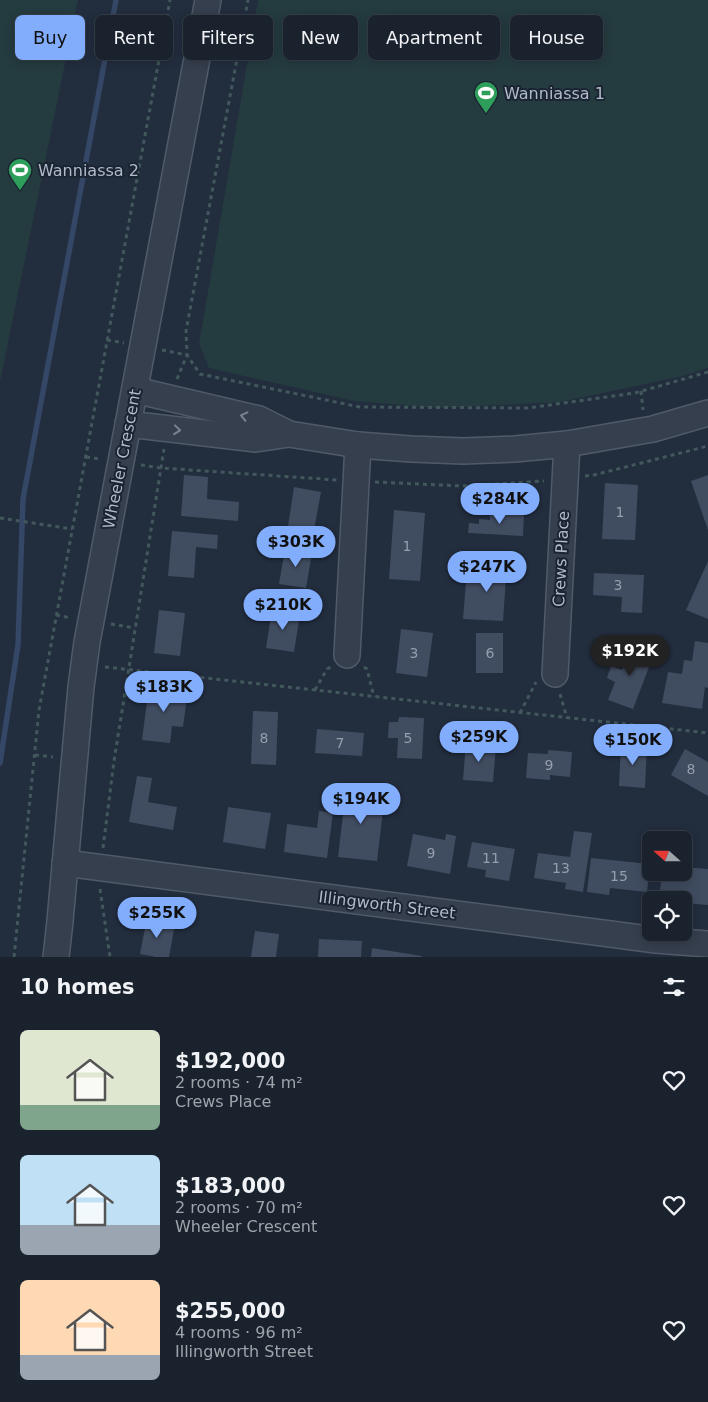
<!DOCTYPE html>
<meta charset="utf-8">
<style>
body{margin:0;font-family:"DejaVu Sans",sans-serif;background:#272f3a;color:#f1f3f6;height:100vh;display:flex;flex-direction:column;font-size:19px;white-space:nowrap}
*{box-sizing:border-box;margin:0}
p{font-size:16px;color:#9fa4aa}
.icon{flex:none;width:28px;height:28px;fill:none;stroke:currentColor;stroke-width:2;stroke-linecap:round;stroke-linejoin:round}
.map{position:relative;height:957px;overflow:hidden}
.drawer{display:flex;flex-direction:column;background:#1a222e;flex:1}
.drawer>*{flex:none}
.guide{position:absolute;left:15px;top:15px;width:679px;height:45px;display:flex;gap:10px}
.needle{width:32px;rotate:291deg}
.fabs{position:absolute;left:642px;top:831px;display:grid;gap:10px}
.fabs a{display:grid;place-items:center;width:50px;height:50px;border-radius:8px;background:#1a222e;box-shadow:0 2px 12px #0003,0 0 0 1px #383f4a;font-size:25px}
.price{position:absolute;translate:-50% -42px;padding:0 11px;border-radius:18px;background:#82adfd;color:#111;font-size:16px;line-height:32px;filter:drop-shadow(0 1px 2px #0008)}
.price::after{content:'';position:absolute;left:50%;top:30px;width:15px;height:11px;margin-left:-8px;background:inherit;clip-path:polygon(0 0,100% 0,50% 100%)}
.price.on{background:#222;color:#fff}
ul{padding:0;list-style:none}
li{display:flex;align-items:center;gap:15px;height:125px;padding:0 20px}
li span{display:grid;place-items:center;flex:none;width:140px;height:100px;border-radius:8px;color:#555}
li>.icon{margin-inline-start:auto}
span .icon{width:60px;height:60px;fill:#fffc;stroke-width:1}
li b{font-size:21px}
h2{display:flex;justify-content:space-between;align-items:center;height:60px;padding:0 20px;font-size:21px}
.tag{padding:0 18px;border-radius:8px;background:#1a222e;box-shadow:0 2px 12px #0003,0 0 0 1px #383f4a;font-size:18px;line-height:45px}
.tag.on{background:#82adfd;color:#111}
.map>svg:first-child{display:block}
.green{fill:#243b3f}
.lines{fill:none;stroke-linecap:round;stroke-linejoin:round}
.stream{stroke:#344766;stroke-width:5.5}
.building{fill:#404c60}
.minor-casing{stroke:#515a68;stroke-width:28}
.path{stroke:#42585c;stroke-width:3;stroke-dasharray:4 4;stroke-linecap:butt}
.minor{stroke:#363f4e;stroke-width:25}
.oneway{stroke:#7a8392}
.labels{text-anchor:middle;dominant-baseline:central;stroke-width:4;stroke-linejoin:round;paint-order:stroke}
.number-label{font-size:14px;fill:#959eaf}
.poi-label{font-size:16px;fill:#b1bac9;stroke:#1b2432;text-anchor:start}
.street-label{font-size:16px;fill:#b1bac9;stroke:#1b2432}
</style>
<div class="map">
<svg width="708" height="957" viewBox="0 0 708 957">
<rect width="100%" height="100%" fill="#222d3e"/>
<g class="green">
<polygon points="0,0 78,0 0,382"/>
<polygon points="258,0 708,0 708,368 683,376 561,402 437,408 354,401 209,368 199,344"/>
</g>
<g class="lines">
<polyline class="stream" points="0,763 18,645 23,499 116,0"/>
</g>
<g class="building">
<polygon points="184,475 208,477 207,499 239,502 238,521 181,516"/>
<polygon points="708,475 708,530 691,481"/>
<polygon points="605,483 638,485 635,540 602,539"/>
<polygon points="294,487 321,492 314,530 288,526"/>
<polygon points="394,510 425,513 420,581 389,579"/>
<polygon points="490,513 524,514 523,536 468,533 469,523 479,524 479,519 490,520"/>
<polygon points="172,531 218,535 217,549 196,547 194,578 168,576"/>
<polygon points="285,549 312,553 306,588 279,584"/>
<polygon points="708,561 708,619 686,610"/>
<polygon points="479,562 507,563 503,621 463,619 466,582 478,583"/>
<polygon points="594,573 644,575 642,613 621,612 622,597 593,595"/>
<polygon points="272,609 300,614 294,652 266,648"/>
<polygon points="159,610 185,613 180,656 154,653"/>
<polygon points="401,629 433,633 427,677 396,673"/>
<rect x="476" y="633" width="27" height="40"/>
<polygon points="695,641 708,643 708,688 705,687 702,709 662,703 668,672 682,674 684,660 692,661"/>
<polygon points="631,645 654,654 633,709 608,700 615,682 607,678 611,666 622,670"/>
<polygon points="149,686 188,690 183,727 172,726 170,743 142,740"/>
<polygon points="253,711 278,712 276,765 251,764"/>
<polygon points="399,717 424,718 422,759 397,758 398,738 388,738 389,722 398,722"/>
<polygon points="317,729 364,733 362,756 315,753"/>
<polygon points="466,743 496,746 493,782 463,780"/>
<polygon points="621,744 647,745 645,788 619,786"/>
<polygon points="685,749 708,762 708,796 671,775"/>
<polygon points="548,750 572,752 570,777 550,775 550,780 526,778 528,753 548,754"/>
<polygon points="137,776 152,778 148,802 177,807 173,830 129,822"/>
<polygon points="346,789 385,794 377,861 338,857"/>
<polygon points="228,807 271,813 265,849 223,842"/>
<polygon points="319,811 333,813 327,858 284,852 287,824 317,828"/>
<polygon points="574,831 592,833 583,892 565,889 566,883 534,878 538,853 570,857"/>
<polygon points="413,834 445,840 446,834 456,836 450,874 407,866"/>
<polygon points="472,842 515,849 509,881 485,877 486,870 467,867"/>
<polygon points="591,858 650,864 647,892 610,888 609,895 587,892"/>
<polygon points="684,867 708,869 708,905 684,903 684,900 659,900 662,872 684,872"/>
<polygon points="147,918 175,924 169,957 156,957 140,954"/>
<polygon points="255,931 279,934 276,957 251,957"/>
<polygon points="319,939 362,941 361,957 318,957"/>
<polygon points="372,948 422,956 422,957 371,957"/>
</g>
<g class="lines">
<g class="minor-casing">
<g id="minor">
<polyline points="135,390 259,419 289,434"/>
<polyline points="128,424 256,439 289,434 358,445 411,449 463,451 515,449 567,444 653,429 708,413"/>
<polyline points="347,655 358,445"/>
<polyline points="555,674 567,444"/>
<polyline points="65,863 656,940 708,944"/>
<polyline points="56,957 60,921 81,687 87,642 208,0"/>
</g>
</g>
<g class="path">
<polyline points="107,340 124,343"/>
<polyline points="162,350 187,355 200,374 360,407 528,408 635,393 708,372"/>
<polyline points="177,379 187,355 186,331 248,0"/>
<polyline points="641,391 643,410"/>
<polyline points="86,457 100,459"/>
<polyline points="141,465 161,468 337,480"/>
<polyline points="585,476 594,475 708,446"/>
<polyline points="375,482 462,486 544,481"/>
<polyline points="0,518 72,529"/>
<polyline points="56,615 71,618"/>
<polyline points="111,624 135,628"/>
<polyline points="105,667 708,733"/>
<polyline points="364,667 367,669 374,697"/>
<polyline points="315,690 327,669 331,667"/>
<polyline points="560,694 567,718"/>
<polyline points="520,713 536,682"/>
<polyline points="35,755 53,757"/>
<polyline points="103,848 114,761 164,449"/>
<polyline points="100,889 110,957"/>
<polyline points="14,957 39,710 170,0"/>
</g>
<use href="#minor" class="minor"/>
</g>
<defs><path id="oneway-chevron" d="M-2-3.5L2.5 0L-2 3.5" fill="none" stroke-width="1.6" stroke-linecap="round" stroke-linejoin="round" transform="scale(1.25)"/></defs>
<g class="oneway">
<use href="#oneway-chevron" transform="translate(244 416) rotate(-167)"/>
<use href="#oneway-chevron" transform="translate(177 430) rotate(6)"/>
</g>
<defs>
<g id="stadium-pin" transform="scale(1.25)"><path d="M0 17L-7.5 6A9.5 9.5 0 1 1 7.5 6Z" fill="#2e9e5b" stroke="#1b2432"/><path d="M0-5a6.5 5 0 1 0 0 10a6.5 5 0 1 0 0-10ZM-3.5-1.8h7v3.6h-7Z" fill="#fff"/></g>
</defs>
<g fill-rule="evenodd">
<use href="#stadium-pin" x="486" y="93"/>
<use href="#stadium-pin" x="20" y="170"/>
</g>
<g class="labels">
<g class="number-label">
<text x="620" y="512">1</text>
<text x="407" y="546">1</text>
<text x="618" y="585">3</text>
<text x="414" y="653">3</text>
<text x="490" y="653">6</text>
<text x="264" y="738">8</text>
<text x="408" y="738">5</text>
<text x="340" y="743">7</text>
<text x="549" y="765">9</text>
<text x="691" y="769">8</text>
<text x="431" y="853">9</text>
<text x="491" y="858">11</text>
<text x="561" y="868">13</text>
<text x="619" y="876">15</text>
</g>
<g class="poi-label">
<text x="504" y="93">Wanniassa 1</text>
<text x="38" y="170">Wanniassa 2</text>
</g>
<g class="street-label">
<text transform="translate(122 459) rotate(-79)">Wheeler Crescent</text>
<text transform="translate(561 559) rotate(-87)">Crews Place</text>
<text transform="translate(387 905) rotate(7)">Illingworth Street</text>
</g>
</g>
</svg>
<div class="fabs">
<a><svg class="needle" viewBox="-14 -14 28 28"><path d="M0-13l5 13h-10z" fill="#e53935"/><path d="M0 13l5-13h-10z" fill="#9fa4aa"/></svg></a>
<a><svg class="icon" aria-label="locate" viewBox="0 0 24 24"><circle cx="12" cy="12" r="6"/><path d="M12 2v4M12 18v4M2 12h4M18 12h4"/></svg></a>
</div>
<b class="price" style="left:500px;top:525px">$284K</b>
<b class="price" style="left:296px;top:568px">$303K</b>
<b class="price" style="left:487px;top:593px">$247K</b>
<b class="price" style="left:283px;top:631px">$210K</b>
<b class="price on" style="left:630px;top:677px">$192K</b>
<b class="price" style="left:164px;top:713px">$183K</b>
<b class="price" style="left:479px;top:763px">$259K</b>
<b class="price" style="left:633px;top:766px">$150K</b>
<b class="price" style="left:361px;top:825px">$194K</b>
<b class="price" style="left:157px;top:939px">$255K</b>
<div class="guide">
<a class="tag on">Buy</a>
<a class="tag">Rent</a>
<a class="tag">Filters</a>
<a class="tag">New</a>
<a class="tag">Apartment</a>
<a class="tag">House</a>
</div>
</div>
<section class="drawer">
<h2>10 homes<svg class="icon" aria-label="filters" viewBox="0 0 24 24"><path d="M4 7h16M4 17h16"/><circle cx="9" cy="7" r="2"/><circle cx="15" cy="17" r="2"/></svg></h2>
<ul>
<li><span style="background:linear-gradient(#dfe7d0 75%,#7fa58c 0)"><svg class="icon" aria-label="home" viewBox="0 0 24 24"><path d="M3 11l9-7 9 7M6 9v11h12V9"/></svg></span><div><b>$192,000</b><p>2 rooms · 74 m²</p><p>Crews Place</p></div><svg class="icon" aria-label="heart" viewBox="0 0 24 24"><path d="M12 20l-8-8c-3-5 5-10 8-4 3-6 11-1 8 4z"/></svg></li>
<li><span style="background:linear-gradient(#bfe0f5 70%,#9aa5b1 0)"><svg class="icon" aria-label="home" viewBox="0 0 24 24"><path d="M3 11l9-7 9 7M6 9v11h12V9"/></svg></span><div><b>$183,000</b><p>2 rooms · 70 m²</p><p>Wheeler Crescent</p></div><svg class="icon" aria-label="heart" viewBox="0 0 24 24"><path d="M12 20l-8-8c-3-5 5-10 8-4 3-6 11-1 8 4z"/></svg></li>
<li><span style="background:linear-gradient(#ffd9b3 75%,#9aa5b1 0)"><svg class="icon" aria-label="home" viewBox="0 0 24 24"><path d="M3 11l9-7 9 7M6 9v11h12V9"/></svg></span><div><b>$255,000</b><p>4 rooms · 96 m²</p><p>Illingworth Street</p></div><svg class="icon" aria-label="heart" viewBox="0 0 24 24"><path d="M12 20l-8-8c-3-5 5-10 8-4 3-6 11-1 8 4z"/></svg></li>
</ul>
</section>
